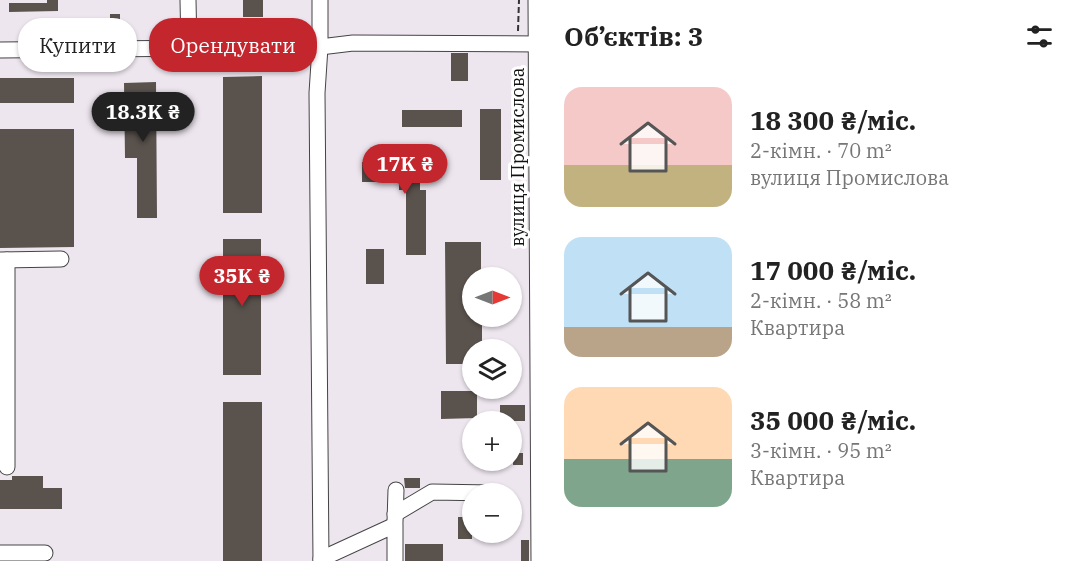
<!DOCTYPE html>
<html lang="uk">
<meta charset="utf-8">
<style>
body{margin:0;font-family:"IBM Plex Serif",serif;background:#f6f6f6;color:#222;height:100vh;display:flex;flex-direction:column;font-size:22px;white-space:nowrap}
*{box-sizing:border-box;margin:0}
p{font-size:20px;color:#767676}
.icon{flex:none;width:33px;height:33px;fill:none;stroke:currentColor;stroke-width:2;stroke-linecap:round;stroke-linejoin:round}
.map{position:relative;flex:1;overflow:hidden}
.details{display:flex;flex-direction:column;background:#fff;width:540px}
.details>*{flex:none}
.hud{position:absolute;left:18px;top:18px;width:432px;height:54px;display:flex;gap:12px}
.needle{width:39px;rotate:90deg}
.fabs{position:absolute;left:462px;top:267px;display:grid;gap:12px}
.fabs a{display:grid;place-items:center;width:60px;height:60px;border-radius:50%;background:#fff;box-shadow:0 2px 4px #0004;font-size:30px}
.price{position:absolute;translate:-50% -51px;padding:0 14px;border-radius:21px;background:#c4262e;color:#fff;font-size:20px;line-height:39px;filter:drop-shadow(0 2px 3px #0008)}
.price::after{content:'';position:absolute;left:50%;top:36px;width:18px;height:14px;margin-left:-9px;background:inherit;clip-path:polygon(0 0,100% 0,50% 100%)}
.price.on{background:#222;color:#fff}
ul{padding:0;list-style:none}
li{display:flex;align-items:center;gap:18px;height:150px;padding:0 24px}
li span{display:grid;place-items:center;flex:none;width:168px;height:120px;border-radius:18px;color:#555}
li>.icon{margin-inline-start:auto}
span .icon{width:72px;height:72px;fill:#fffc;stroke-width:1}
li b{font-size:26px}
h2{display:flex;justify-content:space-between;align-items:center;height:72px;padding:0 24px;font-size:26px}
.chip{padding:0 21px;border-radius:24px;background:#fff;box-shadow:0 2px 4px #0004;font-size:21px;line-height:54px}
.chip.on{background:#c4262e;color:#fff}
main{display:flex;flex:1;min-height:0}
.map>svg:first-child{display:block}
.industrial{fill:#eee6ef;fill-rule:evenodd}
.building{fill:#5a524d}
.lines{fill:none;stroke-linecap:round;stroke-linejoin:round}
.minor-casing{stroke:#444;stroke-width:17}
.path{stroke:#333;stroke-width:2;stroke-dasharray:6 3;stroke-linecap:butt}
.minor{stroke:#fff;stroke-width:15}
.labels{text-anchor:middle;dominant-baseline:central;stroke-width:6;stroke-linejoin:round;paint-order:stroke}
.street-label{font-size:18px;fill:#111;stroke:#fff}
</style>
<main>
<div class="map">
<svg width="540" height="561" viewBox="0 0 540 561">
<rect width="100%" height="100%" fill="#fffdf5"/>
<path class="industrial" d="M0 0H540V561H0ZM472 278H512V316H472ZM472 350H512V388H472ZM472 422H512V460H472ZM472 494H512V532H472Z"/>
<g class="building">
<polygon points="47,0 58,0 58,11 9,12 9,3 47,3"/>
<rect x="243" y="0" width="20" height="17"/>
<polygon points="110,14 120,14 120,34 82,34 82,21 110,21"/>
<rect x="451" y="53" width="17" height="28"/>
<polygon points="262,76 262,213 223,213 223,77"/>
<rect x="0" y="78" width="74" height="25"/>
<polygon points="156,82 157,218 137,218 137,158 125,158 124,83"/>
<rect x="480" y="109" width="21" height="71"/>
<rect x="402" y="110" width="60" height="17"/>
<polygon points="0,129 74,129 74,247 0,248"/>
<polygon points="399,151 420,151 420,190 426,190 426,255 406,255 406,190 399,190 399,182 362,182 362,162 399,162"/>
<rect x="223" y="239" width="38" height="136"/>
<polygon points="445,242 481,242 481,278 472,278 472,316 482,316 482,350 472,350 472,364 446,364"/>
<rect x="366" y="249" width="18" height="35"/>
<polygon points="441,391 477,391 477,418 441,419"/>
<rect x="223" y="402" width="39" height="159"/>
<rect x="500" y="405" width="25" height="16"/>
<rect x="513" y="453" width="10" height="12"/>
<polygon points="12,476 43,476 43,488 62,488 62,509 0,509 0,480 12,480"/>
<polygon points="404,478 420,478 420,488 405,488"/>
<rect x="458" y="517" width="14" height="22"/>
<rect x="521" y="540" width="8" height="21"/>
<rect x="405" y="544" width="38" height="17"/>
</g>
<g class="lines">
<g class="minor-casing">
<g id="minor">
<polyline points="188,0 189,48"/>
<polyline points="320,0 320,47 317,93 321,561"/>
<polyline points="536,0 539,561"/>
<polyline points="0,50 320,47 353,43 540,44"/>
<polyline points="0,260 61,259"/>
<polyline points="7,260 7,467"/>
<polyline points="395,514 432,492 492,493"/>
<polyline points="395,522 396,490"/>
<polyline points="0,553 45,553"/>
<polyline points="321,559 395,525 395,561"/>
</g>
</g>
<polyline class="path" points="518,31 519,0"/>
<use href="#minor" class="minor"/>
</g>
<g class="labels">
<g class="street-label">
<text transform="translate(517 157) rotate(-90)">вулиця Промислова</text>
</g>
</g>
</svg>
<div class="fabs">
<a><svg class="needle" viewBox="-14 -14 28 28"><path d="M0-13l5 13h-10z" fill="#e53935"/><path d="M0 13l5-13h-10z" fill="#767676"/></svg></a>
<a><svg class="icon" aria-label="layers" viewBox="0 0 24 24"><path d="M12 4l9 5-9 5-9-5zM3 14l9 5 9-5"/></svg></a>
<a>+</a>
<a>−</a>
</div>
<b class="price on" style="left:143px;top:143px">18.3K ₴</b>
<b class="price" style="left:405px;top:195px">17K ₴</b>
<b class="price" style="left:242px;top:307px">35K ₴</b>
<div class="hud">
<a class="chip">Купити</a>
<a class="chip on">Орендувати</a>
</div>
</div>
<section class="details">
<h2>Об’єктів: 3<svg class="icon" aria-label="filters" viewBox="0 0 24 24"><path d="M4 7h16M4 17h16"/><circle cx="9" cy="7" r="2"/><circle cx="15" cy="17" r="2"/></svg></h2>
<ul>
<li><span style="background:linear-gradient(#f6c9c9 65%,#c2b280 0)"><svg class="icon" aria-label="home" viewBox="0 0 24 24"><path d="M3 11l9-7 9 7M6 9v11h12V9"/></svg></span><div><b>18 300 ₴/міс.</b><p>2-кімн. · 70 m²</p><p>вулиця Промислова</p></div></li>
<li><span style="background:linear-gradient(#bfe0f5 75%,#b9a48a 0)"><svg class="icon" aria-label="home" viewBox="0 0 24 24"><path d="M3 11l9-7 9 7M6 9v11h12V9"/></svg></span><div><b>17 000 ₴/міс.</b><p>2-кімн. · 58 m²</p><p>Квартира</p></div></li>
<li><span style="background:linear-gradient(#ffd9b3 60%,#7fa58c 0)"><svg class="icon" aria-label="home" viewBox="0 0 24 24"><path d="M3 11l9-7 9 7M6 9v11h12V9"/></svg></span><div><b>35 000 ₴/міс.</b><p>3-кімн. · 95 m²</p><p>Квартира</p></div></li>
</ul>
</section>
</main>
